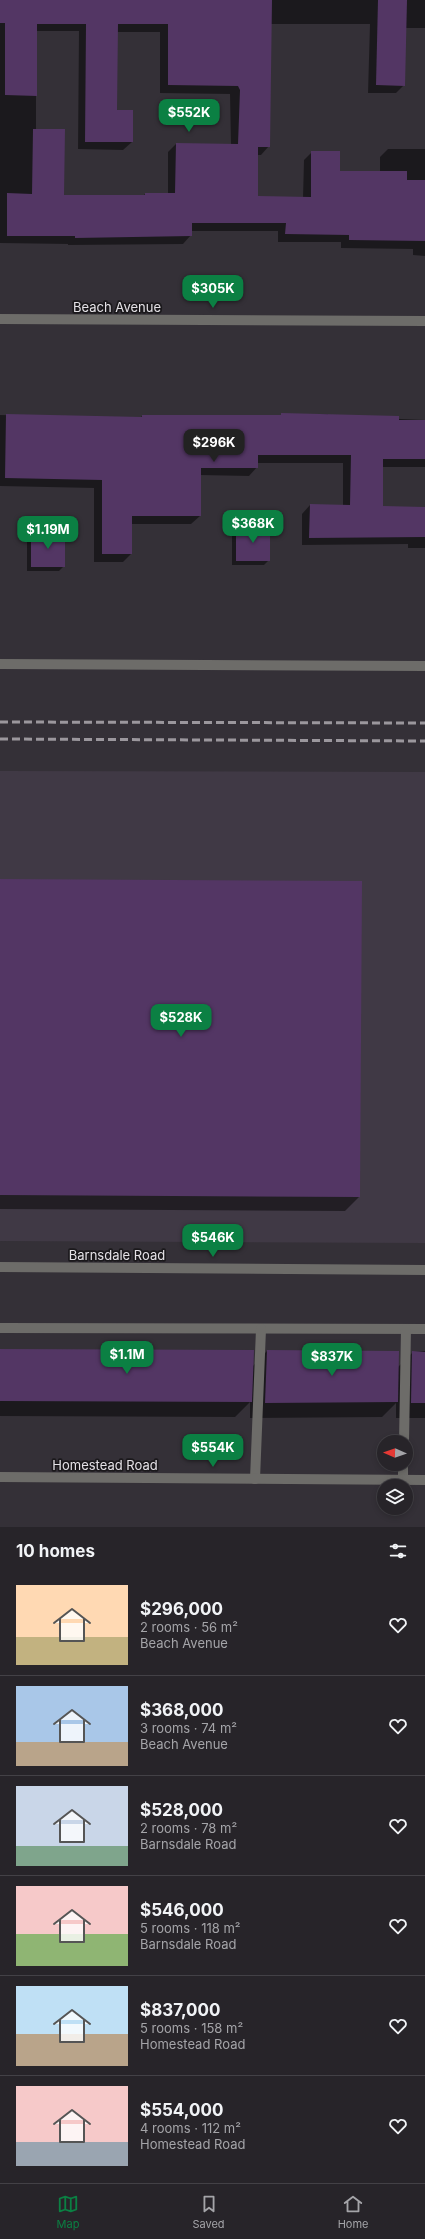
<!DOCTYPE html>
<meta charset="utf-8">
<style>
body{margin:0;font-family:Inter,sans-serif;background:#2f2c31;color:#f1f3f6;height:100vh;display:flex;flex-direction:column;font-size:15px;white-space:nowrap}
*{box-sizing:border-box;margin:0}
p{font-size:13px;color:#a4a4a8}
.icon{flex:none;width:22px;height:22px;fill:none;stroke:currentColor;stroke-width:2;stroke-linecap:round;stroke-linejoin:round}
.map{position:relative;height:1527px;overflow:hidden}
.drawer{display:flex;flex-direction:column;background:#272429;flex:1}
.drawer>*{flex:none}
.needle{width:26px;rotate:272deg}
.fabs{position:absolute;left:377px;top:1435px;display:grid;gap:8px}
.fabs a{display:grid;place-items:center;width:36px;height:36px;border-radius:50%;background:#272429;box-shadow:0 2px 6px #0003,0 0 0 1px #434146;font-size:20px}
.price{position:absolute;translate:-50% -34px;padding:0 9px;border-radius:8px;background:#0b8043;color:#fff;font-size:13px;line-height:26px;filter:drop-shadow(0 1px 2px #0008)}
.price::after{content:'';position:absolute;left:50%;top:24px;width:12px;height:9px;margin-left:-6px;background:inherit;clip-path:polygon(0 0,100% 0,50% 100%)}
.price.selected{background:#222;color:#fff}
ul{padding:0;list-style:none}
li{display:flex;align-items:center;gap:12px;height:100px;padding:0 16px}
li+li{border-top:1px solid #434146}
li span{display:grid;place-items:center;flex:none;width:112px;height:80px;border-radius:0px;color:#555}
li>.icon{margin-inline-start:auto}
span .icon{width:48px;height:48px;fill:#fffc;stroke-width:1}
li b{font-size:17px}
h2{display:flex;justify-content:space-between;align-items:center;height:48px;padding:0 16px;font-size:17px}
.tabs{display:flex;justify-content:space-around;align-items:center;height:56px;border-top:1px solid #434146;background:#272429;font-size:11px;color:#a4a4a8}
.tabs a{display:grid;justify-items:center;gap:2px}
.tabs .selected{color:#0b8043}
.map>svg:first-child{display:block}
.built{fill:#403945}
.shadow{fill:#0007;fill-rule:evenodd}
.building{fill:#533664}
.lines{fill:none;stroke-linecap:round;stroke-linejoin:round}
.service{stroke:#6d6c69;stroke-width:10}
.minor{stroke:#6d6c69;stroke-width:10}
.rail{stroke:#9b979d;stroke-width:3;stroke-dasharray:8 4;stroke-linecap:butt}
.labels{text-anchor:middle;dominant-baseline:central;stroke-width:3.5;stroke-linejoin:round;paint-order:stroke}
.street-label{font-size:13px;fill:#e4e1e6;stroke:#1b191c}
</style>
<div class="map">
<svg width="425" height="1527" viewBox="0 0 425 1527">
<rect width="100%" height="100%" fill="#343037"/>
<polygon class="built" points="0,771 425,772 425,1243 0,1241"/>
<g class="shadow">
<path d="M0 0H425V28H405L404 85 396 93H368L370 24H270L269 146 261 155H257V197L303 198 304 160 312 152 339 172H380V157L388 149H425V256L413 255V249L341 248V242H278V231H191V235L183 244 68 245V244L0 243ZM36 31H79L78 149 123 150 132 142 116 111V32H160V93L230 94 231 145 176 144 168 152V194H145L143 196H63L36 130Z"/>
<polygon points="282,414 328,414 328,416 425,420 425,467 382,467 382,507 425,508 425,548 408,548 408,544 302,545 302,514 310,505 343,506 343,463 257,463 257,467 249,476 200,475 200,516 191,524 131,524 131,554 123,562 94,562 94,488 0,486 0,415 140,418 142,416 280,416"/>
<polygon points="237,529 268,561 264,565 232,565 232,533"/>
<polygon points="32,534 64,566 59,571 27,571 27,539"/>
<polygon points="0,880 359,1197 345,1211 0,1209"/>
<polygon points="0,1349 252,1367 267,1351 398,1367 413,1352 425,1351 425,1418 396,1418 396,1403 382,1417 250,1418 250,1402 235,1417 0,1416"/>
</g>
<g class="building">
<polygon points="0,0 272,0 270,147 258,147 258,196 311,197 311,151 340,151 340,171 407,171 407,180 425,180 425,241 349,240 349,235 285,234 286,223 192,223 192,236 75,238 75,236 7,236 7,193 32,194 33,129 65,129 64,195 145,195 145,193 175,193 176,143 238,144 240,90 238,86 168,85 168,24 118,24 117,110 133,110 133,142 85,142 86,24 37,24 37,96 5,95 5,23 0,23"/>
<polygon points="378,0 407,0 405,86 376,85"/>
<polygon points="281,413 399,416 399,420 425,420 425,459 383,459 383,506 425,507 425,537 309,538 310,504 350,505 351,455 258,455 258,468 201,468 201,516 132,516 132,554 102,554 102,480 5,478 6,414 142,417 142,415 281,415"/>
<rect x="236" y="528" width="34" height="33"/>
<rect x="31" y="533" width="34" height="34"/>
<polygon points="0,879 362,881 360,1197 0,1195"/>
<polygon points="0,1349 254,1350 252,1402 0,1401"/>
<polygon points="267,1350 399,1351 398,1402 265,1403"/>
<polygon points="412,1351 425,1352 425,1403 411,1403"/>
</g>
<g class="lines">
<g class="service">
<polyline points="0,664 425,666"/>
<polyline points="0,1328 425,1329"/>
<polyline points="404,1442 406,1329"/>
<polyline points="255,1479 261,1329"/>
<polyline points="403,1480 403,1464"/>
</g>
<g class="minor">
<polyline points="0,319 425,321"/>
<polyline points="0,1267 425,1270"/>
<polyline points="0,1477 425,1480"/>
</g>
<g class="rail">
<polyline points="0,722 425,723"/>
<polyline points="0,739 425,741"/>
</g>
</g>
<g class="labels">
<g class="street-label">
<text x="117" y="307">Beach Avenue</text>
<text x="117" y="1255">Barnsdale Road</text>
<text x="105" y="1465">Homestead Road</text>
</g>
</g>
</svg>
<div class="fabs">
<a><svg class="needle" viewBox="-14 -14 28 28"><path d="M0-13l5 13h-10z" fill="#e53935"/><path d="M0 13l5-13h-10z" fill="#a4a4a8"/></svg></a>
<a><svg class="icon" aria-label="layers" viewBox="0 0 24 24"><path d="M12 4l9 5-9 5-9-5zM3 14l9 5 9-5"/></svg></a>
</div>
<b class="price" style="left:189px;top:133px">$552K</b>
<b class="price" style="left:213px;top:309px">$305K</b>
<b class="price selected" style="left:214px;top:463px">$296K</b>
<b class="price" style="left:253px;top:544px">$368K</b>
<b class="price" style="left:48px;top:550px">$1.19M</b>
<b class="price" style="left:181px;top:1038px">$528K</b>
<b class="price" style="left:213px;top:1258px">$546K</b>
<b class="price" style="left:127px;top:1375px">$1.1M</b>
<b class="price" style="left:332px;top:1377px">$837K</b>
<b class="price" style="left:213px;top:1468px">$554K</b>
</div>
<section class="drawer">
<h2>10 homes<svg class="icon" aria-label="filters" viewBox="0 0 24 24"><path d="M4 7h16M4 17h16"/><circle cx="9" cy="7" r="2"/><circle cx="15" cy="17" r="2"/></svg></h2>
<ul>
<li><span style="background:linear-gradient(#ffd9b3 65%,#c2b280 0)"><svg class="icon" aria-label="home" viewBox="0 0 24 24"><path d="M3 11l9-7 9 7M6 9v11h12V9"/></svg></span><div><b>$296,000</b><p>2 rooms · 56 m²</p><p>Beach Avenue</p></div><svg class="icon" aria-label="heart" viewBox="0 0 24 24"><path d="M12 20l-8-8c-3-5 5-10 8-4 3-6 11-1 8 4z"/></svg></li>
<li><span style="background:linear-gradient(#a9c7e8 70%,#b9a48a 0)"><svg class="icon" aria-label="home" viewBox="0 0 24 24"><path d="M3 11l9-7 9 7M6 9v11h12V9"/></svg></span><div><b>$368,000</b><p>3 rooms · 74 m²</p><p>Beach Avenue</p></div><svg class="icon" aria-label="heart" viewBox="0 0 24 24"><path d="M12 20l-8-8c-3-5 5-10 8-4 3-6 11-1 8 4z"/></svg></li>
<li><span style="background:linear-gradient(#c9d6e8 75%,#7fa58c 0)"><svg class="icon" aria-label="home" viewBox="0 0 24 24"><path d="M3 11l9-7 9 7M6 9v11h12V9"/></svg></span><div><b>$528,000</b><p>2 rooms · 78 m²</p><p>Barnsdale Road</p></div><svg class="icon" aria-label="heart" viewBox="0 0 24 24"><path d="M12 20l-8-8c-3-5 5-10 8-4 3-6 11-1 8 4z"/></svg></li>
<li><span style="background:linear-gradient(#f6c9c9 60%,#8fb573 0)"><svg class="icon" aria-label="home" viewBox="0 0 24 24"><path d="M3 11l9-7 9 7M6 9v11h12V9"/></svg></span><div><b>$546,000</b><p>5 rooms · 118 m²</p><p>Barnsdale Road</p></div><svg class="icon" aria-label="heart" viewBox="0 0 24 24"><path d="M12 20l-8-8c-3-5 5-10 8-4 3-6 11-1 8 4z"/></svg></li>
<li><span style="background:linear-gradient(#bfe0f5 60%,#b9a48a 0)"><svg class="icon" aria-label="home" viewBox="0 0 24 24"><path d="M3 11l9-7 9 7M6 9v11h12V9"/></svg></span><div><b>$837,000</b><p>5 rooms · 158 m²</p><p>Homestead Road</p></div><svg class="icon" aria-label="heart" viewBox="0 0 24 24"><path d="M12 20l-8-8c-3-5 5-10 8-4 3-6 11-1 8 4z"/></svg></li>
<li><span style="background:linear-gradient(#f6c9c9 70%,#9aa5b1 0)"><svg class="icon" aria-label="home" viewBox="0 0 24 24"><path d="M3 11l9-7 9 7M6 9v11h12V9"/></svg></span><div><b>$554,000</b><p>4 rooms · 112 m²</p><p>Homestead Road</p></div><svg class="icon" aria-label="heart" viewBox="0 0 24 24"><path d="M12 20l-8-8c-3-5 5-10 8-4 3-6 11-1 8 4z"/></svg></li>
</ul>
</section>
<nav class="tabs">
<a class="selected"><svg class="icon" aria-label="map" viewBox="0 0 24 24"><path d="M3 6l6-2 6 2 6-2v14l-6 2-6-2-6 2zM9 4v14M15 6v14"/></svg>Map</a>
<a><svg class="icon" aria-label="saved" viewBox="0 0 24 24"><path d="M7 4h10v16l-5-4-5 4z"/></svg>Saved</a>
<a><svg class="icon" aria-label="home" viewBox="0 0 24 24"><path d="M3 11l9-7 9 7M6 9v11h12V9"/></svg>Home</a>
</nav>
